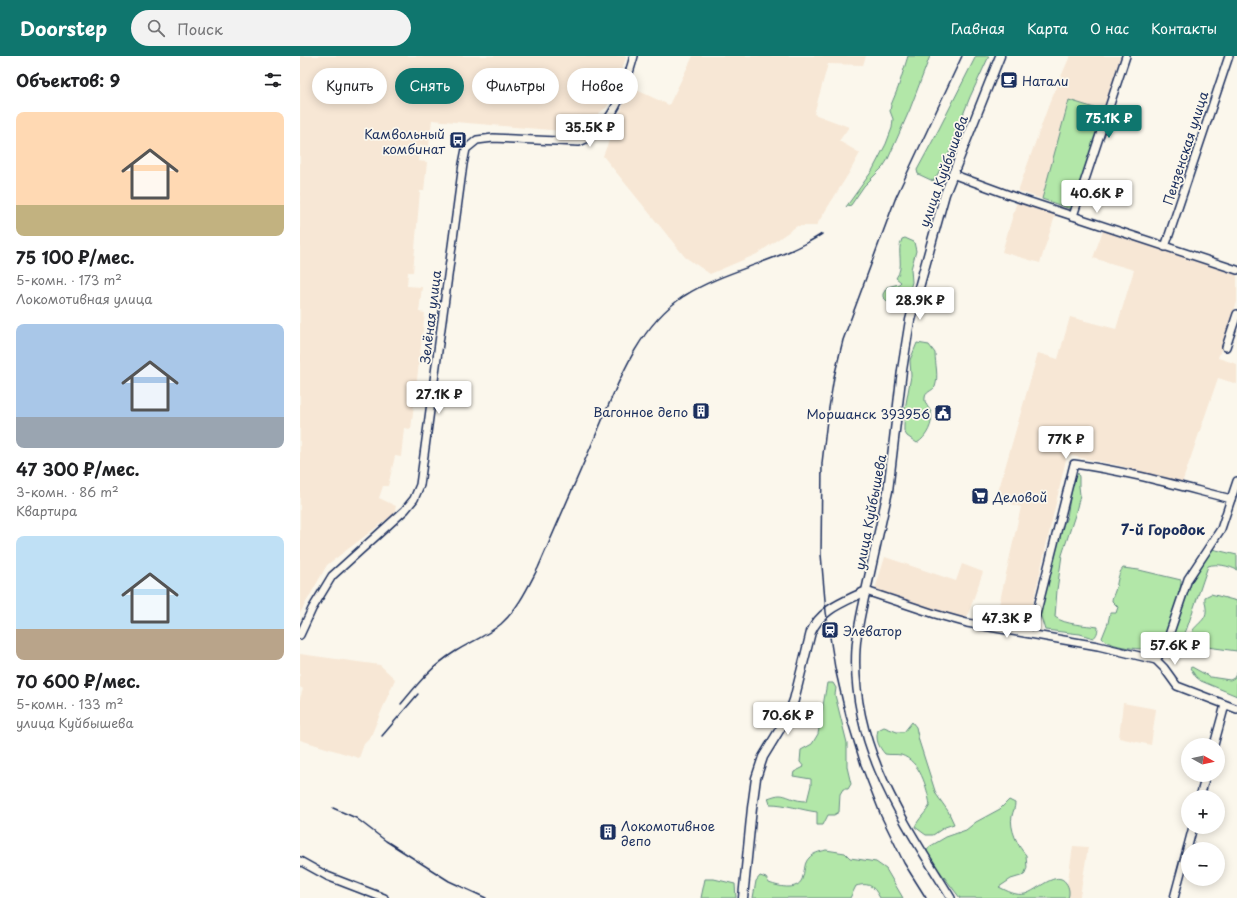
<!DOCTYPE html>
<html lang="ru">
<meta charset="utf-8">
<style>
body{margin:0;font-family:"Playpen Sans",sans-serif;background:#f2f2f2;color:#202124;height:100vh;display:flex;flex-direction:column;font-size:15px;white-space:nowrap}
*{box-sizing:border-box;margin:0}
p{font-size:13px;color:#757577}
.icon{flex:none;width:22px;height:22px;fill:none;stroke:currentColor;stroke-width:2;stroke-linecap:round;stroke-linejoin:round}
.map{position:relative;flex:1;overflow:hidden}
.drawer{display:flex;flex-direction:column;background:#fff;width:300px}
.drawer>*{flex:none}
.hud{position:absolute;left:12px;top:12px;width:380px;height:36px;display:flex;gap:8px}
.needle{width:26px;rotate:98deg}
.controls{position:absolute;left:881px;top:682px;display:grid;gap:8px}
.controls a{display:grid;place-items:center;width:44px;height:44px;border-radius:50%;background:#fff;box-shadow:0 2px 10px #0003;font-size:20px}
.price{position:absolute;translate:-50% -34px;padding:0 9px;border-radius:4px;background:#fff;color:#222;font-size:13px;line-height:26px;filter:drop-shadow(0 1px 2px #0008)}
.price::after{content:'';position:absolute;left:50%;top:24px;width:12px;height:9px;margin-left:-6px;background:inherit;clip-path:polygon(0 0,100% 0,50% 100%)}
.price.on{background:#0f766e;color:#fff}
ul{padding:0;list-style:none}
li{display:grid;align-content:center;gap:8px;height:212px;padding:0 16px}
li span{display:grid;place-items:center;height:124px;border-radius:8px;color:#555}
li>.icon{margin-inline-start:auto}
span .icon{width:72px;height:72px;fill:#fffc;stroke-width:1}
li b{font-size:17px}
h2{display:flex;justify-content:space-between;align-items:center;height:48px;padding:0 16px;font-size:17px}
.tag{padding:0 14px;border-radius:18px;background:#fff;box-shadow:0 2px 10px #0003;font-size:14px;line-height:36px}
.tag.on{background:#0f766e;color:#fff}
header{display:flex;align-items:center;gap:24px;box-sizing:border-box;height:56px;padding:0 20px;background:#0f766e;color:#fff}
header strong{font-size:19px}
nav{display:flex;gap:22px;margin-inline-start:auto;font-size:14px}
.search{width:280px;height:36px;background:#f2f2f2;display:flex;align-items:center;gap:10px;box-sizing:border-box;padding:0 14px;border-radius:22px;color:#757577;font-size:15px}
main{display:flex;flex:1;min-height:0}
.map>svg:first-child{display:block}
.built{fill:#f7e7d5}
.green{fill:#b2e7a8;stroke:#668b83}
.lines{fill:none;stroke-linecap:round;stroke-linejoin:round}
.minor-casing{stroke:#1b2f5e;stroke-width:10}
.tertiary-casing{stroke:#1b2f5e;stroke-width:11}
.minor{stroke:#fbf7ec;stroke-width:7}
.tertiary{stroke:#fbf7ec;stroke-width:8}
.rail{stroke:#1b2f5e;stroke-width:1.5}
.labels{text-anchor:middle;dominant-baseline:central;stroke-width:3.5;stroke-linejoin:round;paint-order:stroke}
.poi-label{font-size:13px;fill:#1b2f5e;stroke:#fbf7ec;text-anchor:start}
.street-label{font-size:13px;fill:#1b2f5e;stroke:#fbf7ec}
.neighbourhood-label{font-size:14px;font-weight:bold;fill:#1b2f5e;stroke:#fbf7ec}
</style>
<header>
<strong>Doorstep</strong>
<div class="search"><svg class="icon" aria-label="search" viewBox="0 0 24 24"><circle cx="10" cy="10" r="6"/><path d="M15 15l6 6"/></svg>Поиск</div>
<nav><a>Главная</a><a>Карта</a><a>О нас</a><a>Контакты</a></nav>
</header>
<main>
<section class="drawer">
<h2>Объектов: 9<svg class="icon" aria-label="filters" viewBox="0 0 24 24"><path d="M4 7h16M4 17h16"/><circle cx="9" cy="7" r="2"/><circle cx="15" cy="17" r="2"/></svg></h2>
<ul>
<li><span style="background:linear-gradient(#ffd9b3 75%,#c2b280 0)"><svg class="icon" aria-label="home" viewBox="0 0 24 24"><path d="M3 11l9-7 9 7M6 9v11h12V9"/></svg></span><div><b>75 100 ₽/мес.</b><p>5-комн. · 173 m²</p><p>Локомотивная улица</p></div></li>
<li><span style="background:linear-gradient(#a9c7e8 75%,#9aa5b1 0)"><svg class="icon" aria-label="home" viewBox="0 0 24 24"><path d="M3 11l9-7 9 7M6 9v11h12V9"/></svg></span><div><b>47 300 ₽/мес.</b><p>3-комн. · 86 m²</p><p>Квартира</p></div></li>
<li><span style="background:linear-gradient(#bfe0f5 75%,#b9a48a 0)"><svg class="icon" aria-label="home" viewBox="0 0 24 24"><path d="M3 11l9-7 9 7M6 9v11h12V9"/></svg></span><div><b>70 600 ₽/мес.</b><p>5-комн. · 133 m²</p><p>улица Куйбышева</p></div></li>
</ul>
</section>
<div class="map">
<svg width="937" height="842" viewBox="0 0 937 842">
<rect width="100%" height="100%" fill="#fbf7ec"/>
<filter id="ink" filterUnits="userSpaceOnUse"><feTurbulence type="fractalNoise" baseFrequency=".025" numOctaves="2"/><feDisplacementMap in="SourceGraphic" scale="8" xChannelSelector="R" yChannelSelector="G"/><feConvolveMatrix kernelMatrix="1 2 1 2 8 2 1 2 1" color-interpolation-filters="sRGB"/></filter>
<g filter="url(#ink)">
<g class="built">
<polygon points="0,0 327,0 307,51 274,76 132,64 129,90 120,89 118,105 127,106 124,135 120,135 113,216 108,216 107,230 122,231 119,256 125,257 111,373 104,372 101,401 95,400 88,430 83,430 79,442 96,450 94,458 27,509 0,557"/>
<polygon points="393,0 566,0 563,9 528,8 514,58 549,71 539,85 560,97 549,117 516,170 497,170 457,198 410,218 385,201 303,100 330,31 369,49"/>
<polygon points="770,0 822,0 804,55 769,44 742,143 718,135 749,48"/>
<polygon points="717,145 756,157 740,207 702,196"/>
<polygon points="803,174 937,219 937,246 918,302 937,308 937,328 918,322 882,427 817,409 767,399 731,556 699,549 721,451 696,443 738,297 758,303 770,261 816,273 834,214 793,202"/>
<polygon points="585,501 656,525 662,508 683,516 666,564 575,533"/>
<polygon points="0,598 80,609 95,623 70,682 64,688 59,702 0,684 0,642 3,633 0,631"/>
<polygon points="823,647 856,653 851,689 819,682"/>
<polygon points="773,790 788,791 780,840 779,842 763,842 768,824"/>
</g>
<g class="green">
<polygon points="608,0 630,0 610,53 588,103 583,111 564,130 551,149 546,151 572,115 586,88 592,72 593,63 590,55 591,49 598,32"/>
<polygon points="676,0 689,0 670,41 655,79 652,91 636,121 633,125 618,118 617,114 639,73"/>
<polygon points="769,44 804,55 771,153 742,143"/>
<path d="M605 182 614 186 616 195 611 213 612 226 605 251 603 252 588 246 583 241V238L587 231 599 228 601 226 596 222C605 211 596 195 602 183Z"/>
<path d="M617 287 629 289 635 297C635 308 639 320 635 331 632 335 625 336 625 342 624 347 629 352 631 356 634 367 626 382 617 387L607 380 604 375V368L605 353 611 320 610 304Z"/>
<path d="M778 417 779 421V430L780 439 775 459 762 499 757 534 755 561C765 569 786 569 798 571 798 575 797 580 793 582L780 578 745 574 740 558 741 549 759 478 767 461 773 425Z"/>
<path d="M912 493 937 499V514C929 510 917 507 908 510L887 572 877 597 869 593 868 591 887 533Z"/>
<path d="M823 512 839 514 881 524C882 535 865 587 856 592 845 595 808 591 802 582L808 567 810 557H816L818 551 812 545C812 541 814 538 815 535 818 527 817 519 823 512Z"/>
<path d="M911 538 937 545V595L907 591 892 582C890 571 901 569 905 560 908 553 904 547 905 541Z"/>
<polygon points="892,611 910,621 930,624 934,622 937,616 937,640 901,625 896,621 890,612"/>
<path d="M527 627H533L536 632 535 639 547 687V711L551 728 548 733H543L540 738 539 756 534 759H528L523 769H517V756C501 754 486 748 470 748L468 742C479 738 481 738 491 742 495 744 502 745 507 745L511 729V723L493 720 494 716 504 711 500 706 501 694 512 688 518 678Z"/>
<path d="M612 666 616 671 619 685 636 738 648 755 654 768 645 771 633 779H626L615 771C618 763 626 757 630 749 627 731 620 705 601 699 596 698 590 699 585 698 579 691 575 684 578 674L584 671 597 676H604Z"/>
<path d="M709 744 715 747C715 752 713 755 712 760 709 772 718 791 726 799L727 812 724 819 711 823 699 831C707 835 716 840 725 838 737 835 757 813 766 827 769 831 770 837 768 842H660L626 797 629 791 646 781 666 774 676 766 700 753Z"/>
<path d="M526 794 545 797 550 802 557 803 576 806 586 813 603 842H580C574 831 570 826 556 830L550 842H453L456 825 460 820 466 822 469 827C480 831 500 836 503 820 505 813 504 807 509 802 513 797 519 796 526 794Z"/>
<polygon points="405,823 414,823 435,828 436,842 401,842"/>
</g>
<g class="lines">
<g class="minor-casing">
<g id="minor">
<polyline points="652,118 712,140 937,214"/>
<polyline points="773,160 826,0"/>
<polyline points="865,191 929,0"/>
<polyline points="926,291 937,258"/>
<path d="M725 577 734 566 737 555 774 408C827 415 879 430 931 443"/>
<path d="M0 579 12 553 32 520 105 454 114 443 120 429 163 108 166 93 177 84 193 82 279 86C313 73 325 32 334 0"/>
<polyline points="856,604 866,588 888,523 921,473 937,425"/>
<polyline points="914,689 925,649"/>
<polyline points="900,741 906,719"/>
<polyline points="0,805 27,820 84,842"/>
<path d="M651 842C603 764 550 689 556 592 557 573 562 554 566 535L635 558 667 567 798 590 856 604 864 612 877 630 937 653"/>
<polyline points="874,842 893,771"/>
</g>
</g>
<g class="tertiary-casing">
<path id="tertiary" d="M443 842 452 752 456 722 463 701 488 660 494 644 511 576C521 553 544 546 566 535L588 435 602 314 610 264 645 138 700 0"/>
</g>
<use href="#minor" class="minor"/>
<use href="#tertiary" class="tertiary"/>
<g class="rail">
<path d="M101 648C119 626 132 610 156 595 171 586 188 579 201 568 218 553 228 531 238 512 257 468 276 424 295 381 317 330 336 272 384 240 427 213 479 206 522 178"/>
<polyline points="82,680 118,638"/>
<polyline points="33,752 56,762 86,785 149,825 186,842"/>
<polyline points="626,842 604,807 581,760 561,709 546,660 535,612 526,556 521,498 522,407 527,364 534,321 543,284 596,141 662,0"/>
</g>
</g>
</g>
<defs>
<g id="cafe-square" transform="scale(0.9)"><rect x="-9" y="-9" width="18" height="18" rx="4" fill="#1b2f5e" stroke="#fbf7ec"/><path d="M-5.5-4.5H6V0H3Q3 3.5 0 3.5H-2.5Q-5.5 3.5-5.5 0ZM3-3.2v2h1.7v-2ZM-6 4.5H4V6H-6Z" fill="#fff"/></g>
<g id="bus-square" transform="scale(0.9)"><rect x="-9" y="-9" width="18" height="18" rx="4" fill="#1b2f5e" stroke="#fbf7ec"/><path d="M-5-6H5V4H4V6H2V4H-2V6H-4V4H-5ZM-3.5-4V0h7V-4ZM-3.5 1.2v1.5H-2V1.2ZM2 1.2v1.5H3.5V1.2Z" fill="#fff"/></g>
<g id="building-square" transform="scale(0.9)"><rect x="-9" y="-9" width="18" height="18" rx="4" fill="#1b2f5e" stroke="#fbf7ec"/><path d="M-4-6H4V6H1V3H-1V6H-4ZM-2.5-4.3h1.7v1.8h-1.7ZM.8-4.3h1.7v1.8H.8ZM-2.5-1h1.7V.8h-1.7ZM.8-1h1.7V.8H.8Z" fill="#fff"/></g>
<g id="civic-square" transform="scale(0.9)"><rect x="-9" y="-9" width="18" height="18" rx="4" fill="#1b2f5e" stroke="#fbf7ec"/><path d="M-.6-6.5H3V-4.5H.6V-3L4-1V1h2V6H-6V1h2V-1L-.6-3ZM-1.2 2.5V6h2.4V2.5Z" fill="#fff"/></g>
<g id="supermarket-square" transform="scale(0.9)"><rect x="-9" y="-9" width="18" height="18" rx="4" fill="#1b2f5e" stroke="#fbf7ec"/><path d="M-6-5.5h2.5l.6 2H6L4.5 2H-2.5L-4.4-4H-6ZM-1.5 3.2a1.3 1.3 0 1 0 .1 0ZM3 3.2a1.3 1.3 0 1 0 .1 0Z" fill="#fff"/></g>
<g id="station-square" transform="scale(0.9)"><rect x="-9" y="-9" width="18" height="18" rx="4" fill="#1b2f5e" stroke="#fbf7ec"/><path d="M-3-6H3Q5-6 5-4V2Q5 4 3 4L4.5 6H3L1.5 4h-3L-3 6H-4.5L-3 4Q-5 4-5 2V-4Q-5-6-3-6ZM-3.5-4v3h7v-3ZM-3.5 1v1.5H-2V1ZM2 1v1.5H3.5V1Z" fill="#fff"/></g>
</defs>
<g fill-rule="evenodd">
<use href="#cafe-square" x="709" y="24"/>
<use href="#bus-square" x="158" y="84"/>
<use href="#building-square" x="401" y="355"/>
<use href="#civic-square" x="643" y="357"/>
<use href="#supermarket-square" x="680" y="440"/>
<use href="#station-square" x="530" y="574"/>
<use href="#building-square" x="308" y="776"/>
</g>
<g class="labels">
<g class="poi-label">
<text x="722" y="24">Натали</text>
<text x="145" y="77" text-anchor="end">Камвольный<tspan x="145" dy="15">комбинат</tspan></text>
<text x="388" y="355" text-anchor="end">Вагонное депо</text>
<text x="630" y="357" text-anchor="end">Моршанск 393956</text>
<text x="693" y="440">Деловой</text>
<text x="543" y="574">Элеватор</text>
<text x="321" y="769">Локомотивное<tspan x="321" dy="15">депо</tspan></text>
</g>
<g class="street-label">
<text transform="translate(885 92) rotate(-72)">Пензенская улица</text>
<text transform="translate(643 115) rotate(-70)">улица Куйбышева</text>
<text transform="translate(130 261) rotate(-83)">Зелёная улица</text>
<text transform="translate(570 456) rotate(-79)">улица Куйбышева</text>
</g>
<g class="neighbourhood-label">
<text x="863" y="473">7-й Городок</text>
</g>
</g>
</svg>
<div class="controls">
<a><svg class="needle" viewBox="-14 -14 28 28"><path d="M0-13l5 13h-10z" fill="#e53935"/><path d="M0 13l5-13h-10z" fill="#757577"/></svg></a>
<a>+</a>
<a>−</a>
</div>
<b class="price on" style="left:809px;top:83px">75.1K ₽</b>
<b class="price" style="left:290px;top:92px">35.5K ₽</b>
<b class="price" style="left:797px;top:158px">40.6K ₽</b>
<b class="price" style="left:620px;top:265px">28.9K ₽</b>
<b class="price" style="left:139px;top:359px">27.1K ₽</b>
<b class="price" style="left:766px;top:404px">77K ₽</b>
<b class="price" style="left:707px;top:583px">47.3K ₽</b>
<b class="price" style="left:875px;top:610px">57.6K ₽</b>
<b class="price" style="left:488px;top:680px">70.6K ₽</b>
<div class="hud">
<a class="tag">Купить</a>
<a class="tag on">Снять</a>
<a class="tag">Фильтры</a>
<a class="tag">Новое</a>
</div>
</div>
</main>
